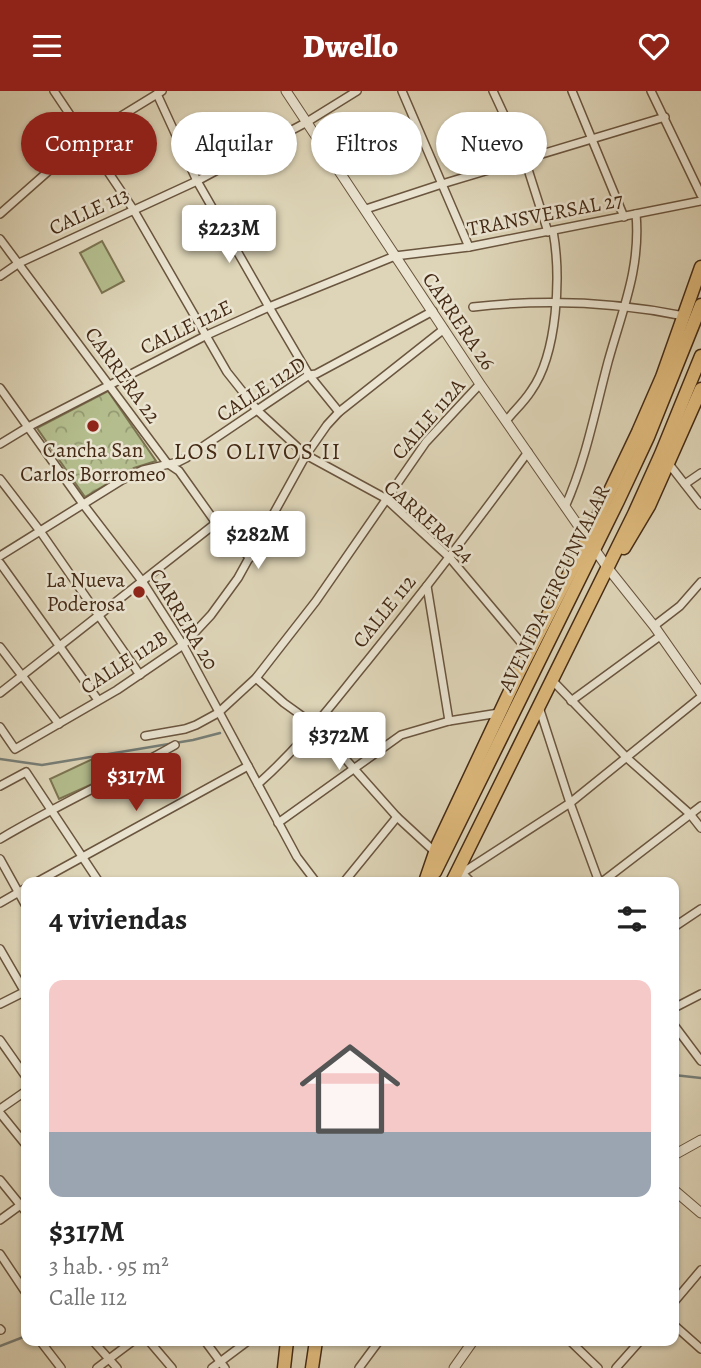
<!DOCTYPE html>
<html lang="es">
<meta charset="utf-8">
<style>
body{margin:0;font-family:Alegreya,serif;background:#f6f6f6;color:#222;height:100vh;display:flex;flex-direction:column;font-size:26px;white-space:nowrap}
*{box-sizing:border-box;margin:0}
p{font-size:23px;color:#767676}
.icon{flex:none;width:38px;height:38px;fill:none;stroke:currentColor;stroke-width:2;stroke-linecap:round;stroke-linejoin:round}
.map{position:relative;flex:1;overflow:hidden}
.details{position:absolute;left:21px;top:786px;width:658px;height:469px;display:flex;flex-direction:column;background:#fff;border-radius:14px;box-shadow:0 2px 5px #0004}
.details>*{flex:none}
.banner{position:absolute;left:21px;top:21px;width:660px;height:63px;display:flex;gap:14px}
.price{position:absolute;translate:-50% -60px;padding:0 16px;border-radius:7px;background:#fff;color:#222;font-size:23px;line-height:46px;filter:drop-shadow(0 2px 4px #0008)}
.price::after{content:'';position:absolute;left:50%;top:42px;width:21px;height:16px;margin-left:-10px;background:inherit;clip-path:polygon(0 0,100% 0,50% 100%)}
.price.on{background:#8f2418;color:#fff}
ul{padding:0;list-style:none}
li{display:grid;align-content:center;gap:14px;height:371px;padding:0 28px}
li span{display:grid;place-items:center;height:217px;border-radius:14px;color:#555}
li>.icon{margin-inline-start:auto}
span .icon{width:126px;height:126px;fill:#fffc;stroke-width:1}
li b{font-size:30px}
h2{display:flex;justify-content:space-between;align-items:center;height:84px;padding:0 28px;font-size:30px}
.tag{padding:0 24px;border-radius:32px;background:#fff;box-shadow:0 2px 5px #0004;font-size:24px;line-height:63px}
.tag.on{background:#8f2418;color:#fff}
header{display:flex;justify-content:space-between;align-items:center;height:91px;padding:0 28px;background:#8f2418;color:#fff;font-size:32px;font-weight:800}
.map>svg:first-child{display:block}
.green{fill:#b4bd8d;stroke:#7c7451;stroke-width:2}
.park{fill:url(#park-crowns);stroke:#7c7451;stroke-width:2}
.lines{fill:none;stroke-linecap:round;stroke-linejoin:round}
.stream{stroke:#767e77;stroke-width:2.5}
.minor-casing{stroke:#6a553e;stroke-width:10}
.tertiary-casing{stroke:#6a553e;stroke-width:11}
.trunk-casing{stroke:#442a15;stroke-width:15}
.minor{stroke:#eae4d1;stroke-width:7}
.tertiary{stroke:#eae4d1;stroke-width:9}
.trunk{stroke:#dfba7c;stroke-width:12}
.poi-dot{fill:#8f2418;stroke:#eae4d1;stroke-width:2.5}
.labels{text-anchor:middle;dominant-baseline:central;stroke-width:5;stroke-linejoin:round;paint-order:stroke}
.street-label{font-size:21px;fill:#442a15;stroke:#eae4d1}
.poi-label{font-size:21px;fill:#442a15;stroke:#eae4d1}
.neighbourhood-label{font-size:23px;letter-spacing:2px;fill:#442a15;stroke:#eae4d1}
</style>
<header><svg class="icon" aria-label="menu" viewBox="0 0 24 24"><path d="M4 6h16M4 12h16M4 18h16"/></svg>Dwello<svg class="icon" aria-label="heart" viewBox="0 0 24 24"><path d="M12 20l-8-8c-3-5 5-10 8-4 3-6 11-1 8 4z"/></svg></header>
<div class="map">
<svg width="701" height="1277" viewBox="0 0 701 1277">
<defs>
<pattern id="park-crowns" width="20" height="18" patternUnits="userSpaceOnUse" patternTransform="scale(1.75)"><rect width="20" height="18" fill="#b4bd8d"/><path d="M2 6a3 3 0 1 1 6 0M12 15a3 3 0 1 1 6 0" fill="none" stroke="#949a72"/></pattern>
</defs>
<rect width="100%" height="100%" fill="#ded5b8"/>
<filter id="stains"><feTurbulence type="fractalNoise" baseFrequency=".00286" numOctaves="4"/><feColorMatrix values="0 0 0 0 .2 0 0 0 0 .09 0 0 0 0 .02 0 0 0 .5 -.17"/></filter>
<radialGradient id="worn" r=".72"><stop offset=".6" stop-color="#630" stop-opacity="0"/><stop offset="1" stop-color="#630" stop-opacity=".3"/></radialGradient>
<g class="green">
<polygon points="102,150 124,190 102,202 80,162"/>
<polygon points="99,665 108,686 59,708 50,688"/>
</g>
<polygon class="park" points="108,300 156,370 134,377 85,406 37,337"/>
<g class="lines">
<g class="stream">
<polyline points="0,668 42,674 193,649 220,642"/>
<polyline points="674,984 701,987"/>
<polyline points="0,1255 26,1245"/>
</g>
<g class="minor-casing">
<g id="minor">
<polyline points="54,0 133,118 227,281 258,320 306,364 385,407 450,467 529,561"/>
<polyline points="402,0 469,156"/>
<polyline points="493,0 525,69 548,141"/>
<polyline points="572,0 624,126"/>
<polyline points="651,0 701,104"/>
<polyline points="157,3 197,90 269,216 309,284 339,321"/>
<polyline points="366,118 442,93 665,26"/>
<polyline points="0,123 87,46 162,0"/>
<polyline points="0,148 167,372 179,380 216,432 250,467"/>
<polyline points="0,185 19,172 197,90 307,31 357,0"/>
<path d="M473 216C542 208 615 211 684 225"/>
<polyline points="0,297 83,413 142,490 183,554 297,766 316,791"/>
<path d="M506 330C514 320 524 311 531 300 558 262 561 184 553 140"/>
<polyline points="0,353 28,336 207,244 269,216 395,165 469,156 701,110"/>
<polyline points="669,373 701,414"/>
<polyline points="0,388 40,440 140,584"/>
<polyline points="685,393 701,382"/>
<path d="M565 416C586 369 595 320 608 271 622 220 641 177 636 123"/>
<polyline points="0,465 122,389 143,379 178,371 186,367 309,284 316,283 433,220"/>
<polyline points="0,472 98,609"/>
<polyline points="427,495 449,630"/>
<polyline points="654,535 680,515 701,491"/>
<polyline points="0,556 59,633"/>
<polyline points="256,587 284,612 316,635 397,726 435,761"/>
<polyline points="551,588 627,667 690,723 701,737"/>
<polyline points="0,602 216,432"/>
<polyline points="571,610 660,545"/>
<polyline points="539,616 570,712 599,791"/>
<polyline points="0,636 15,658 117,599 183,554 211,524 238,487 306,364 327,334 339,321 444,238"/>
<polyline points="145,645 185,638 196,634 218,622 256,587 316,510 426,351 480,293"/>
<path d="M258 693C302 654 331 614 368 569 423 501 476 432 528 361"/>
<polyline points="0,695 26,681 99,791"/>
<polyline points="278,732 401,644 449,630 499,622"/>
<path d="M0 748C57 714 117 687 175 654"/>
<polyline points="0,768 26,815"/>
<polyline points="459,779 471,791"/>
<polyline points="462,782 570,712 701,606"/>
<polyline points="37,791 248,675"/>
<polyline points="344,791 397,726"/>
<polyline points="602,791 701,715"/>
<polyline points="0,812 26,797"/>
<polyline points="674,836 701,818"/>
<polyline points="0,858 26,903"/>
<polyline points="0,913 26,900"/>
<polyline points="674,917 701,903"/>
<polyline points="674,934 701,970"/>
<polyline points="0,949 26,986"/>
<polyline points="0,1018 26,1000"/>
<polyline points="0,1022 26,1054"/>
<polyline points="0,1089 26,1121"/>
<polyline points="0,1129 26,1110"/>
<polyline points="0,1163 26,1202"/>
<polyline points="674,1211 701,1179"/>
<polyline points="674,1234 701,1258"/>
<polyline points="0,1238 1,1239"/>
<polyline points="93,1250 117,1277"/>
<polyline points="149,1250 172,1277"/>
<polyline points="205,1250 225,1277"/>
<polyline points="570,1250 598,1277"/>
<polyline points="41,1251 61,1277"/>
<polyline points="97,1277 133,1250"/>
<polyline points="212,1277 248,1250"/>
<polyline points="359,1277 379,1250"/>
<polyline points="616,1277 640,1250"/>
</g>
</g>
<g class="tertiary-casing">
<g id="tertiary">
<polyline points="286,0 480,293 607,476 654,535 701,602"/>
<polyline points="674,1064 701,1049"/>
<polyline points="674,1099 701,1122"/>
<polyline points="454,1277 473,1250"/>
</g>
</g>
<g class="trunk-casing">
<g id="trunk">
<polyline points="624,457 649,415 701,298"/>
<polyline points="435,781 618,410 648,346 701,214"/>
<polyline points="425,791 438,753 519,581 588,446 638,341 662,286 701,176"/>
<polyline points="452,791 634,423 661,363 701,265"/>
<polyline points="284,1277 287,1250"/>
<polyline points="312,1277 316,1250"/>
</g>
</g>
<use href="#minor" class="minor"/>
<use href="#tertiary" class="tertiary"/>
<use href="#trunk" class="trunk"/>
</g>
<g class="poi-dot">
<circle cx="93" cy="335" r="7"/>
<circle cx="139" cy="501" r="7"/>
</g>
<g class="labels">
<g class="street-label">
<text transform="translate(89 120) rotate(-25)">CALLE 113</text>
<text transform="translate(545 123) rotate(-11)">TRANSVERSAL 27</text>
<text transform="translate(459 230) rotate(56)">CARRERA 26</text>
<text transform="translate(186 236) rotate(-26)">CALLE 112E</text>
<text transform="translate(123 284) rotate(54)">CARRERA 22</text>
<text transform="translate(261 298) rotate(-33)">CALLE 112D</text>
<text transform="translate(428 328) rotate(-49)">CALLE 112A</text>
<text transform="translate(429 430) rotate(42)">CARRERA 24</text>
<text transform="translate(554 497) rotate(-64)">AVENIDA CIRCUNVALAR</text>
<text transform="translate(384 520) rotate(-51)">CALLE 112</text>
<text transform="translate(184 528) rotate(59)">CARRERA 20</text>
<text transform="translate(124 571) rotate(-33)">CALLE 112B</text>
</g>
<g class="poi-label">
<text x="93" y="359">Cancha San<tspan x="93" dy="24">Carlos Borromeo</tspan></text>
<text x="125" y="489" text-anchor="end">La Nueva<tspan x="125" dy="24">Poderosa</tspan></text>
</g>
<g class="neighbourhood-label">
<text x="258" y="360">LOS OLIVOS II</text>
</g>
</g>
<rect width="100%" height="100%" filter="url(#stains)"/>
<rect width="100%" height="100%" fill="url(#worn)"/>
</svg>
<b class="price" style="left:229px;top:174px">$223M</b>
<b class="price" style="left:258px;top:480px">$282M</b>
<b class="price" style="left:339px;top:681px">$372M</b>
<b class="price on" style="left:136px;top:722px">$317M</b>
<div class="banner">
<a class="tag on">Comprar</a>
<a class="tag">Alquilar</a>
<a class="tag">Filtros</a>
<a class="tag">Nuevo</a>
</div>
<section class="details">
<h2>4 viviendas<svg class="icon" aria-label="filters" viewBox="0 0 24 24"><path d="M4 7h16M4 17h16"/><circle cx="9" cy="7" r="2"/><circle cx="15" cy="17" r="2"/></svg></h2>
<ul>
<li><span style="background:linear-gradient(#f6c9c9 70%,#9aa5b1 0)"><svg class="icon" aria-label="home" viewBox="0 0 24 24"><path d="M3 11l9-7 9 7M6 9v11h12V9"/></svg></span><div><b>$317M</b><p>3 hab. · 95 m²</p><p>Calle 112</p></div></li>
</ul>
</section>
</div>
